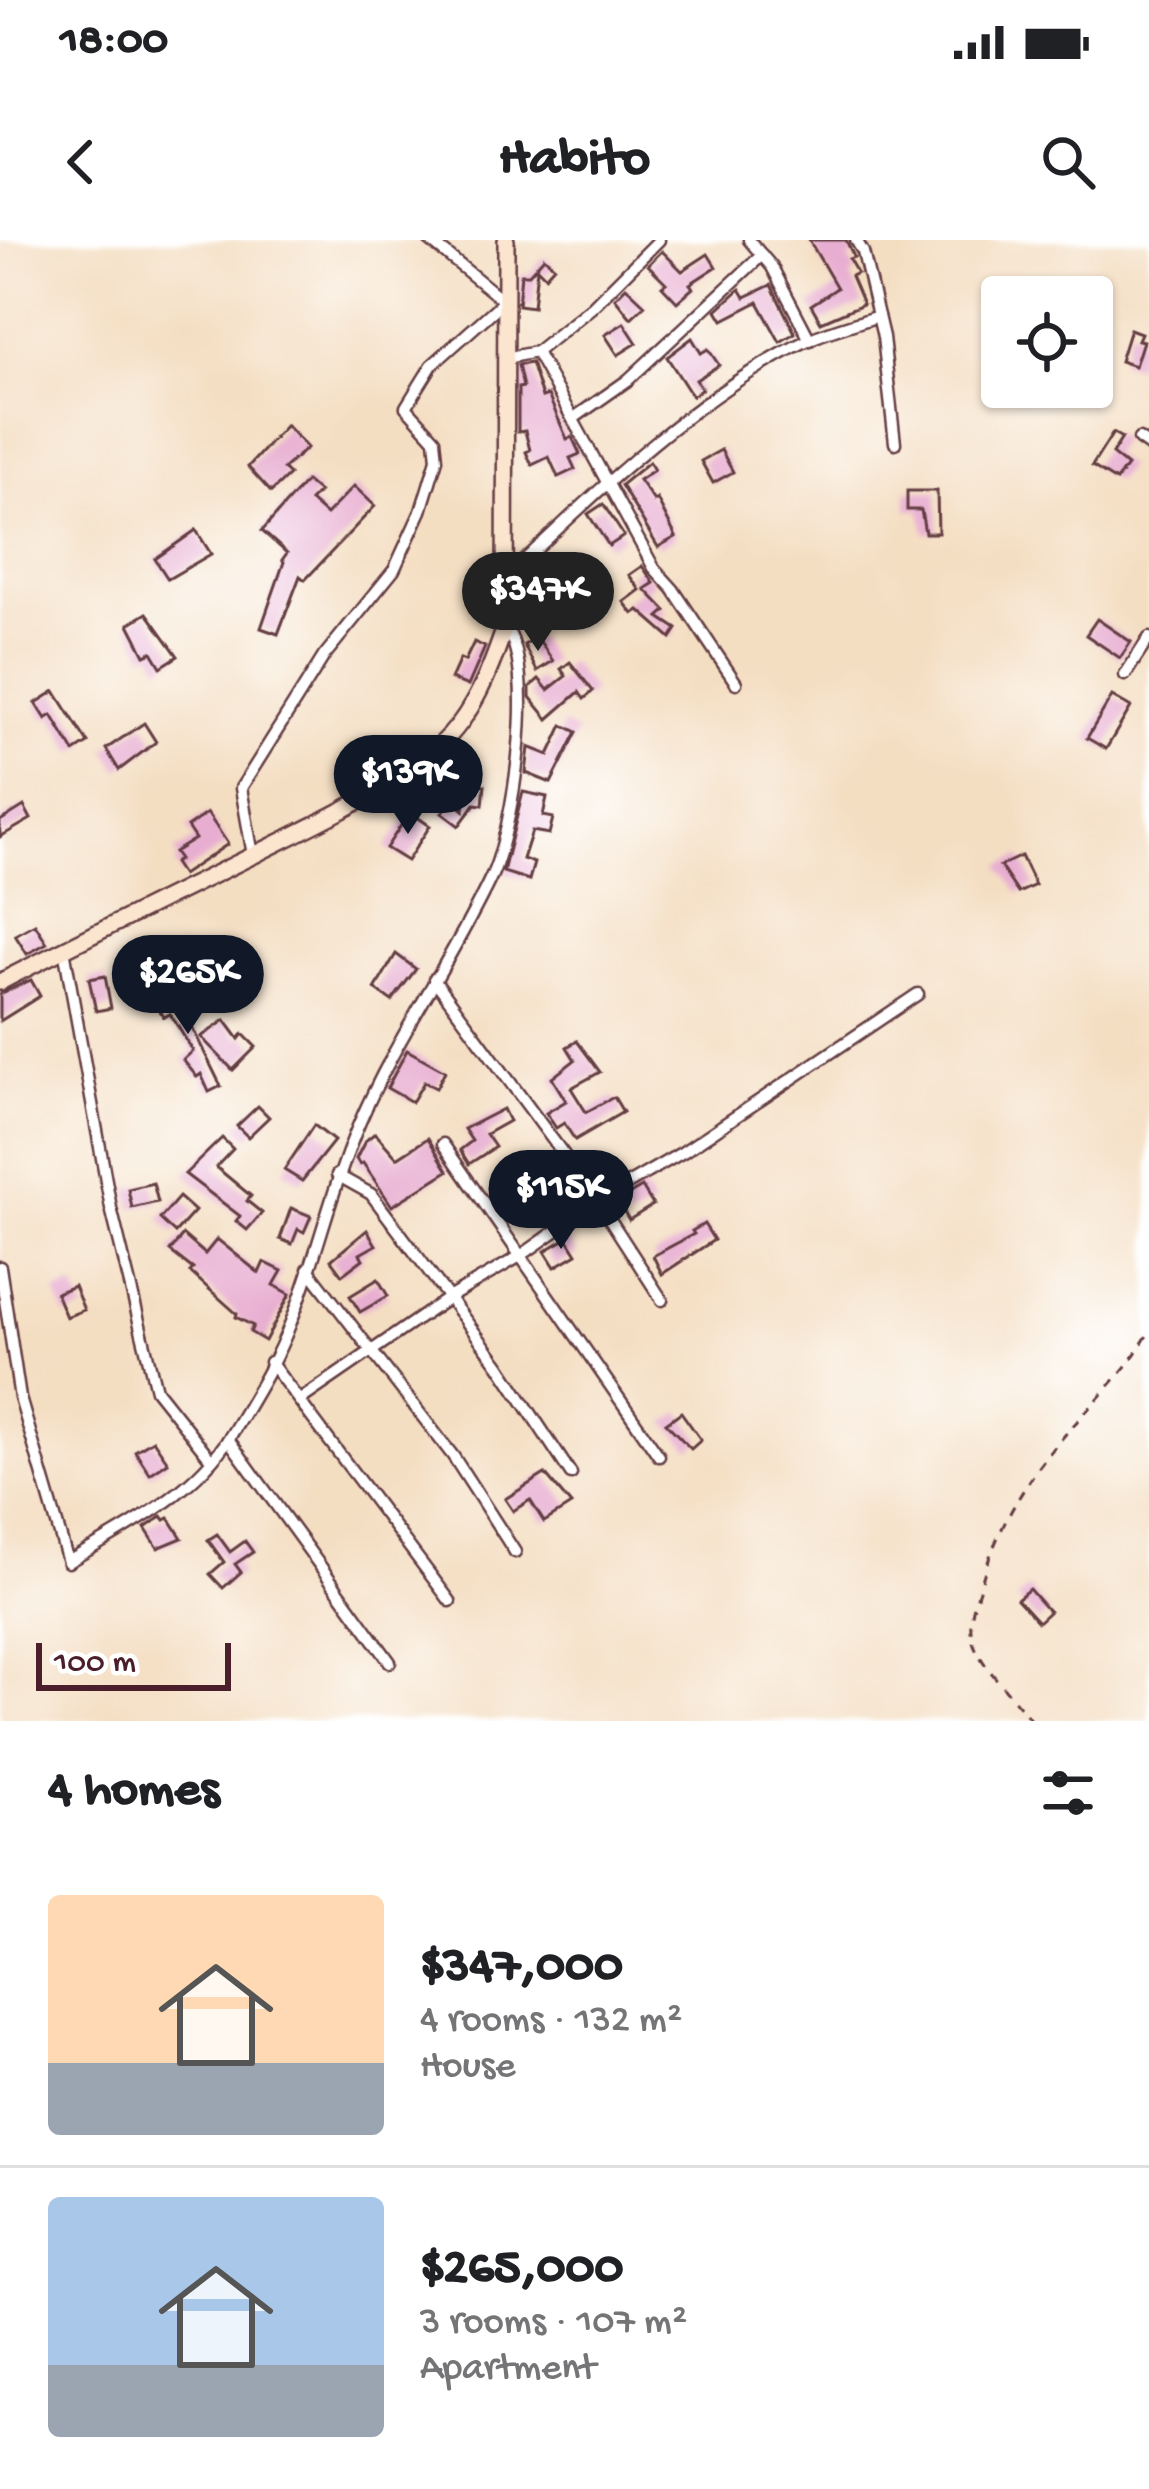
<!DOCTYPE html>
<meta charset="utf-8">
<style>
body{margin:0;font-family:"Gochi Hand",sans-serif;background:#f6f6f6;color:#202124;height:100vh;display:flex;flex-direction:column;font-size:45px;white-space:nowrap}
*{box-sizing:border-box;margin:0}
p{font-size:39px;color:#757577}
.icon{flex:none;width:66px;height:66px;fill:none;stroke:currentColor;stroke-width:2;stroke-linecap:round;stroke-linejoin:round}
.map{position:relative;height:1481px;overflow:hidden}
.drawer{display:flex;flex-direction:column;background:#fff;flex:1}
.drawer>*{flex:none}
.tools{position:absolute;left:981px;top:36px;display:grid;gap:24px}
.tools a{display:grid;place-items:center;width:132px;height:132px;border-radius:12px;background:#fff;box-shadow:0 3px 9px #0004;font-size:60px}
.scale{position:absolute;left:36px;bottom:30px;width:195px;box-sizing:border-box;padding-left:12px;border:6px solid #4a1f2b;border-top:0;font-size:33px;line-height:42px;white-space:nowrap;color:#4a1f2b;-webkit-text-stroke:9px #fff;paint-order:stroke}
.price{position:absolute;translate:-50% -102px;padding:0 27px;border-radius:42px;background:#111827;color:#fff;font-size:39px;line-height:78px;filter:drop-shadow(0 3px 6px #0008)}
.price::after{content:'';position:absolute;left:50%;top:72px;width:36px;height:27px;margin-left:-18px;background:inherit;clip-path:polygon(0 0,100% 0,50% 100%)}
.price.active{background:#222;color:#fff}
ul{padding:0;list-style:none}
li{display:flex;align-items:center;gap:36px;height:300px;padding:0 48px}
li+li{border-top:3px solid #e0e0e0}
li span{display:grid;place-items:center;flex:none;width:336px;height:240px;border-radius:12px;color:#555}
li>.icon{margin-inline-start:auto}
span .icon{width:144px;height:144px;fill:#fffc;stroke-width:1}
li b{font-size:51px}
h2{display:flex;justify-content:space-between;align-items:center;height:144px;padding:0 48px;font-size:51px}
.status{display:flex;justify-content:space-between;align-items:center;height:84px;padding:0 60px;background:#fff;direction:ltr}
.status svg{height:33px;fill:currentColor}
header{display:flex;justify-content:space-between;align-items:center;height:156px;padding:0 48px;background:#fff;font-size:54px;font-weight:700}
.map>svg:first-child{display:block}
.building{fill:#e8aed1}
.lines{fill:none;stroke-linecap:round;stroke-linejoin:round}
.street-casing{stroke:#643c42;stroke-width:15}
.secondary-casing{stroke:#643c42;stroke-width:20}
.path{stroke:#643c42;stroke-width:3;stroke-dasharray:9 9;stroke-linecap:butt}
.street{stroke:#fff;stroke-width:10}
.secondary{stroke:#fbe5cf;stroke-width:15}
</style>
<div class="status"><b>18:00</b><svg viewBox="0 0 49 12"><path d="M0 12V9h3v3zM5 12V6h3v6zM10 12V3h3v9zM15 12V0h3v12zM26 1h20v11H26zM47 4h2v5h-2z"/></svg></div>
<header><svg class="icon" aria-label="back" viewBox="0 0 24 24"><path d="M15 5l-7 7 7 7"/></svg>Habito<svg class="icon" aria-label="search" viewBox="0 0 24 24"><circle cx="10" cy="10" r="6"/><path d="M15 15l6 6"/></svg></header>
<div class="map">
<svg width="1149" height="1481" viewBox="0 0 1149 1481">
<rect width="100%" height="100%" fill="#fff"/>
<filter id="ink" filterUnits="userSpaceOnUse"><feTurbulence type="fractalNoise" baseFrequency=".00833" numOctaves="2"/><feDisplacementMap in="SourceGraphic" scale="24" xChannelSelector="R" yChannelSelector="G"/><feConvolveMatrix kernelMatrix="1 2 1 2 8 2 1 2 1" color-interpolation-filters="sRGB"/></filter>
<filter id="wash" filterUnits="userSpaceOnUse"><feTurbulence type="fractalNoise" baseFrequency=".004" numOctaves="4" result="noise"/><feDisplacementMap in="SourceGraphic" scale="48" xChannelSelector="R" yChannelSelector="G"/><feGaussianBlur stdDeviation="2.7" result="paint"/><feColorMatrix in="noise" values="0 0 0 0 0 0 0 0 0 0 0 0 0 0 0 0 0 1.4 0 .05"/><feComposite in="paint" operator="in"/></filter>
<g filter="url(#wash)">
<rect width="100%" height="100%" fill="#f4dec2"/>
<g id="blocks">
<g class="building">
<polygon points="809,0 846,0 854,17 849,19 857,33 851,36 863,64 821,82 811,65 837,48"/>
<polygon points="662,11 682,31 708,14 716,27 690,44 693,48 677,62 662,46 666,43 648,25"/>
<polygon points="544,17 554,26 545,36 537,28 533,67 518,65 521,34 529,34"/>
<polygon points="771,45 795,93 780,102 758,62 723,80 717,70 740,49 745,57"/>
<polygon points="626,47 645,65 631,78 615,58"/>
<polygon points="624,83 637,103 618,115 605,95"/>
<polygon points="1130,89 1141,93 1138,100 1143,101 1135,126 1120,121"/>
<polygon points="692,98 701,113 708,109 719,125 696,140 702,149 692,156 667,117"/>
<polygon points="531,123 542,157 548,155 567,199 572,197 580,214 570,218 575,229 558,237 549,217 532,225 526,212 530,210 525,191 518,192 518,148 523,147 518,125"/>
<polygon points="286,185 307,208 283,229 289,235 271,252 248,227"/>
<polygon points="1113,193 1122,198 1112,214 1127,226 1116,241 1092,226"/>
<polygon points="721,210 733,232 713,243 701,221"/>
<polygon points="649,222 654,230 639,240 654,261 657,259 676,297 658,307 621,245"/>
<polygon points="306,241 319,252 310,261 326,275 354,246 375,266 305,340 300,336 278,394 261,388 284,322 282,320 287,313 262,291"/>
<polygon points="907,251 937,251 938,293 925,293 921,270 907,270"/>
<polygon points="603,264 624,296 609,306 588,274"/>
<polygon points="196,290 211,314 168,339 155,319"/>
<polygon points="642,326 654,343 645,349 666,371 659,377 677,389 671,398 639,370 633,374 624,362 640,350 629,335"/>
<polygon points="572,329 583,348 549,369 537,350"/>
<polygon points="147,373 178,416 161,427 152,412 145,415 129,384"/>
<polygon points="1097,379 1131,402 1120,418 1086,395"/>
<polygon points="537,397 553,421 537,431 524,405"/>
<polygon points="474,402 485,407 468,446 451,439 460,419 465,421"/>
<polygon points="570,422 593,451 584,459 579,452 548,479 530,457 530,447 539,439 548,450 566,436 561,429"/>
<polygon points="55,451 88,503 74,512 52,475 46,479 36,463"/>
<polygon points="1112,456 1131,467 1106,509 1087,498"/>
<polygon points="144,483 156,502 119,530 106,509"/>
<polygon points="563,485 577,492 551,543 526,533 529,507 549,515"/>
<polygon points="467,543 485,545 483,565 475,564 459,586 442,573 452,560 464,570"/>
<polygon points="523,552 547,557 543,576 553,578 549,594 532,591 523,619 534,623 529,640 503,632"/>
<polygon points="24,566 31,579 0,597 0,581"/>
<polygon points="410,572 430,586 407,621 386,608"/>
<polygon points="207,573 228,604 182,635 174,623 179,619 174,612 195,599 187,587"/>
<polygon points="1021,616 1035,645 1018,653 1000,626"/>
<polygon points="35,684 47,703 27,714 15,695"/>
<polygon points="396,714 416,729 392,761 375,749"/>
<polygon points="105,736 111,768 96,771 89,739"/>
<polygon points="31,740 40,756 0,781 0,754"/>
<polygon points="180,746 189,760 181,765 221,846 209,852 201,834 197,837 183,820 193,811 170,774 164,777 154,762"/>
<polygon points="225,780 239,799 243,794 256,807 233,830 201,797"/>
<polygon points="577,801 600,832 571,848 586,872 614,857 623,872 575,900 564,883 556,888 546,873 566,861 552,838 575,820 567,807"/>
<polygon points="407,810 445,831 436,848 424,842 412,862 387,848"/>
<polygon points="258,866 269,877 248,897 237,886"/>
<polygon points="503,869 509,881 486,894 495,907 469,924 460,910 472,901 464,889"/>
<polygon points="314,885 334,901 302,941 284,930"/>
<polygon points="375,893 397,918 428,898 448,931 392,966 363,923 360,925 356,919 365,901"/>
<polygon points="222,898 233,909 216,927 251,956 247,961 262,973 247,990 236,981 240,976 185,934"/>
<polygon points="153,943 158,962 132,968 128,949"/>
<polygon points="642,947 653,965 629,980 618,961"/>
<polygon points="179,957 195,971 175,993 160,979"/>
<polygon points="291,968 311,976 304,992 298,989 292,1004 280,999"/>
<polygon points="704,984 714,1000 662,1034 653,1016 694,994 692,991"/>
<polygon points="367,990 376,1005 360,1014 363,1019 342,1035 331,1020"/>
<polygon points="183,995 205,1014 217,999 259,1033 264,1022 282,1031 274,1045 290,1054 265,1101 250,1092 253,1086 236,1077 237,1074 190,1032 193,1029 170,1011"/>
<polygon points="567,998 577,1014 555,1027 545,1011"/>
<polygon points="378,1039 388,1056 360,1072 350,1056"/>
<polygon points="74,1046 84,1070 66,1077 56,1053"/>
<polygon points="681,1172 701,1200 691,1209 666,1183"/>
<polygon points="153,1200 168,1222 150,1234 135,1211"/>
<polygon points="545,1234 571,1265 544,1282 530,1260 513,1271 505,1259"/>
<polygon points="162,1276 165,1280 169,1278 182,1298 158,1308 145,1288"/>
<polygon points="217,1294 230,1312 245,1301 253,1312 235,1324 241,1332 223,1348 210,1334 224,1322 208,1300"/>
<polygon points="1029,1349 1049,1372 1038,1382 1017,1359"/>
</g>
</g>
</g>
<g filter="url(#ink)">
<use href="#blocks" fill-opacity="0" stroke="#643c42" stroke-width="3"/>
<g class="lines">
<g class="street-casing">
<g id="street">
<polyline points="749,0 772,27 810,100"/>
<polyline points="856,0 863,12 883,97 895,203"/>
<polyline points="536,112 592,67 659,0"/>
<polyline points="505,118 536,112 654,328 673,349 736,443"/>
<polyline points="574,178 628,140 762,15"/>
<polyline points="1139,199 1149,206"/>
<path d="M505 339C595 253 696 155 808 100 830 90 855 84 878 76"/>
<polyline points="1125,435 1149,398"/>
<polyline points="253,615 241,548 324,416 394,330 421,271 437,219 435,199 406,167 432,125 504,61 429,0"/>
<polyline points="58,711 64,709 111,968 156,1150 210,1218"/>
<polyline points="434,739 598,961 662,1060"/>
<polyline points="443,904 659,1216"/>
<polyline points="337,935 371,954 499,1125 571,1234"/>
<path d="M0 1027 20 1158 68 1322C128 1286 192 1256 231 1195 252 1160 277 1120 291 1082 317 1017 331 949 359 884 396 797 452 721 492 635 513 589 538 427 505 387"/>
<polyline points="308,1029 453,1216 515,1312"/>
<polyline points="270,1122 450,1361"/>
<polyline points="300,1160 450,1057 522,1015 598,961 683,912 918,754"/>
<polyline points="228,1199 390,1422"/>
</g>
</g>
<g class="secondary-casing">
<path id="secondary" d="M0 742C85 698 171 656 256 614 315 584 389 551 439 506 473 476 491 429 505 387L506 0"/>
</g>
<path class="path" d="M1031 1481C1014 1456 979 1426 972 1398 968 1379 975 1362 981 1344 994 1297 1019 1252 1049 1214 1082 1172 1123 1138 1149 1092"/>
<use href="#street" class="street"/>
<use href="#secondary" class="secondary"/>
</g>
</g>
</svg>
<div class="tools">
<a><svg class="icon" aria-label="locate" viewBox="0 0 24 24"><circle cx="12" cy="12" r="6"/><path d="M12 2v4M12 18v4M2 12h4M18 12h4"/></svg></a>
</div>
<div class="scale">100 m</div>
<b class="price active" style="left:538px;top:414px">$347K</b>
<b class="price" style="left:408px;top:597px">$139K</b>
<b class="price" style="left:188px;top:797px">$265K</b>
<b class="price" style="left:561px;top:1012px">$115K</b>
</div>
<section class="drawer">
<h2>4 homes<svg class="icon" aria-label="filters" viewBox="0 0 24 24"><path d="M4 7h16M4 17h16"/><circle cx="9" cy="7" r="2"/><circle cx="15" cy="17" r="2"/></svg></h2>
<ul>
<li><span style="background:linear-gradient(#ffd9b3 70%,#9aa5b1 0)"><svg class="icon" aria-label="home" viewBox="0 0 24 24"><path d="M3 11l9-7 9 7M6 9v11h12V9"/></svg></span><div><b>$347,000</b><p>4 rooms · 132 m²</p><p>House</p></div></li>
<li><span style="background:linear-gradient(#a9c7e8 70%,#9aa5b1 0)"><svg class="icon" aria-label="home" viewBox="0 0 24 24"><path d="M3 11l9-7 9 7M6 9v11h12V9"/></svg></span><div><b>$265,000</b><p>3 rooms · 107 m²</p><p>Apartment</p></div></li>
</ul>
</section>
